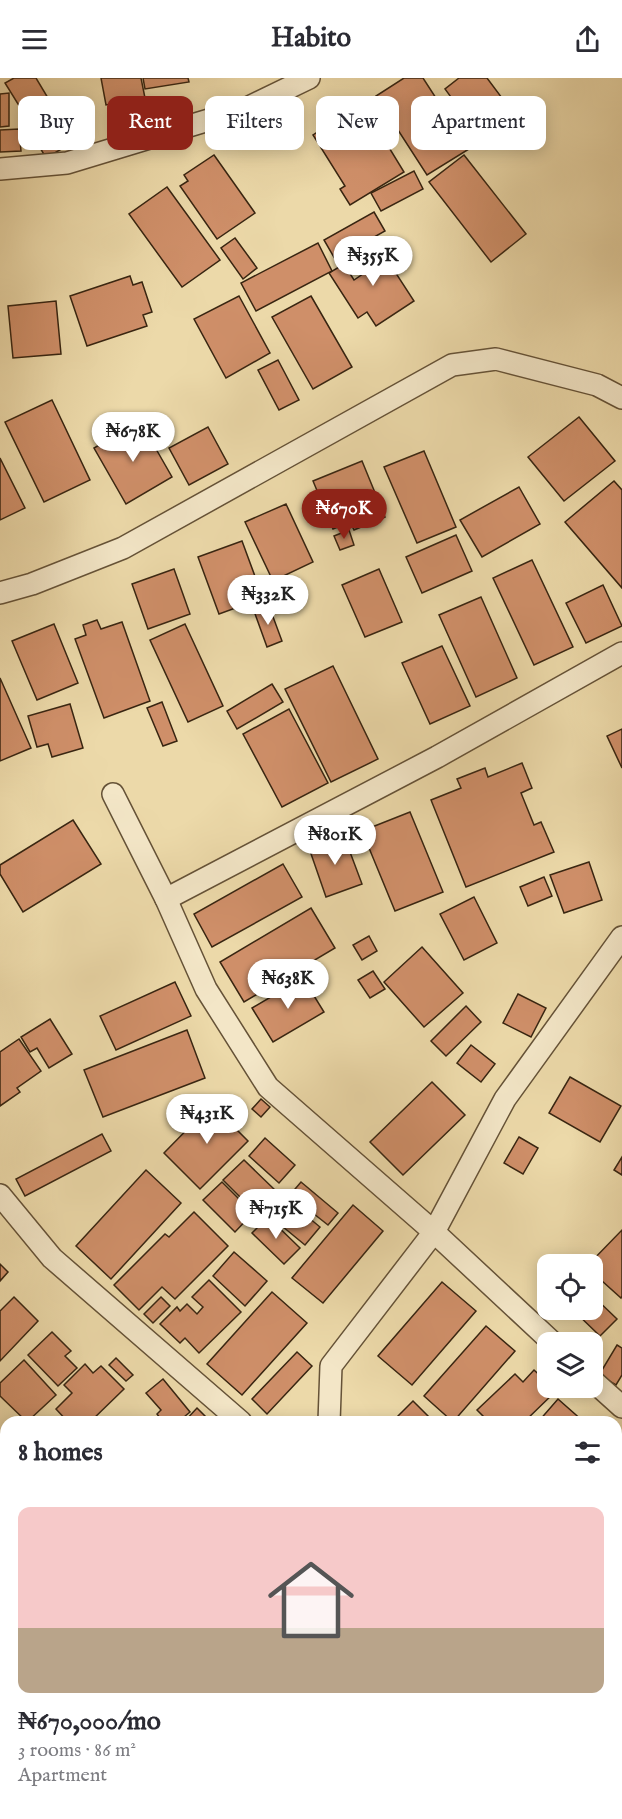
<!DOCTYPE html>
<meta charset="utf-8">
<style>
body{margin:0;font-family:"IM FELL English",serif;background:#f2f2f3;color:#2b2b33;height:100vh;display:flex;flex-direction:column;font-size:22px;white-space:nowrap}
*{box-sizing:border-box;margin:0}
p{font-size:20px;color:#7c7c81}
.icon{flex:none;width:33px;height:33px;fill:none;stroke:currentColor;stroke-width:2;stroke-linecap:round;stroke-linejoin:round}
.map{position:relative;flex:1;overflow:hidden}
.side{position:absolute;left:0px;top:1338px;width:622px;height:404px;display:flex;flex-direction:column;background:#fff;border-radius:18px 18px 0 0;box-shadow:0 3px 15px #0003}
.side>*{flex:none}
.banner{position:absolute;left:18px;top:18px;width:586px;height:54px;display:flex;gap:12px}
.fabs{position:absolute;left:537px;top:1176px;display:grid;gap:12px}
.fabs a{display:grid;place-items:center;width:66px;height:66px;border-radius:12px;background:#fff;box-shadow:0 3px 15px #0003;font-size:30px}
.price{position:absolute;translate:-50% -51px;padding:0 14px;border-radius:21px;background:#fff;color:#222;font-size:20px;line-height:39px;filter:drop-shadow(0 2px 3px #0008)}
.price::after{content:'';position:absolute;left:50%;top:36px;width:18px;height:14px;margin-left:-9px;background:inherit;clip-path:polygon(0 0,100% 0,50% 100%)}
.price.current{background:#8f2418;color:#fff}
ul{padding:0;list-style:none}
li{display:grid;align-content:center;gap:12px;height:318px;padding:0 18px}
li span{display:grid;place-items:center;height:186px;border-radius:12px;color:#555}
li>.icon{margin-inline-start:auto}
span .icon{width:108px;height:108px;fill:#fffc;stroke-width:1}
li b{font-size:26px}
h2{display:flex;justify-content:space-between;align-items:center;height:72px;padding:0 18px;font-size:26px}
.chip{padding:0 21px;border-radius:12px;background:#fff;box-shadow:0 3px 15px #0003;font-size:21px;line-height:54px}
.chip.current{background:#8f2418;color:#fff}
header{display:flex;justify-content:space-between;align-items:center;height:78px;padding:0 18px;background:#fff;font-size:27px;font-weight:700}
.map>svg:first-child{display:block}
.building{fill:#cf8f69;stroke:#382511;stroke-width:1.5}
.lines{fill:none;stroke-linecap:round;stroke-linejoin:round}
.street-casing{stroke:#655237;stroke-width:24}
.street{stroke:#f3e6c7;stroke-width:21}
</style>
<header><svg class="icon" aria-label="menu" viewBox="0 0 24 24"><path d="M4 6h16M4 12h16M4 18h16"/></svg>Habito<svg class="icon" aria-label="share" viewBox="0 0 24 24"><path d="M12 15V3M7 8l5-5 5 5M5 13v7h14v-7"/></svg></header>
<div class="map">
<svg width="622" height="1741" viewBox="0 0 622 1741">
<rect width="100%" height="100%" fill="#ecd9a9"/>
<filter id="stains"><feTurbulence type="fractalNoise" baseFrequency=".00333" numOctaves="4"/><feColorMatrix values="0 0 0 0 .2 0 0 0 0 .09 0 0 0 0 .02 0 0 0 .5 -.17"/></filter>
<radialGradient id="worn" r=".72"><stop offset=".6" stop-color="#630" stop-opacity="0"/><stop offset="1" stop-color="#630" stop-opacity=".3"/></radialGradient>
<g class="building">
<polygon points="14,0 36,0 60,40 36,55 5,5"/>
<polygon points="101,0 141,0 145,20 106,27"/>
<polygon points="143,0 188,0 189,4 145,11"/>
<polygon points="404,0 423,0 469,71 427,97 376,18"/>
<polygon points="459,0 487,0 508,28 475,52 445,11"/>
<polygon points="9,15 9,48 0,49 0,16"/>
<polygon points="363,27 404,94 350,127 340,111 345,108 313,57 322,51 317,44 338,31 344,39"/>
<polygon points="67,42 79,61 46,80 35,61"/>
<polygon points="19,51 21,73 0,74 0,52"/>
<polygon points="214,77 255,135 217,161 180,108 188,103 184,97"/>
<polygon points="464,77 526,156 491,184 429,104"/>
<polygon points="414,93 423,111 381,133 371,115"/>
<polygon points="167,109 220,182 182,209 129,136"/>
<polygon points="374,134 385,153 335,181 324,162"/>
<polygon points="235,160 257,190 243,201 221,170"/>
<polygon points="375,163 414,223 376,248 367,234 358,240 329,195 344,186 354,202 370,191 359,173"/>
<polygon points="318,165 332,193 256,233 241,205"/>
<polygon points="130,198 133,207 142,204 152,234 143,237 147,248 87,268 70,218"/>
<polygon points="239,218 270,275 226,300 194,241"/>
<polygon points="311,218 352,289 313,311 272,239"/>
<polygon points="56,223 61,276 13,280 8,228"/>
<polygon points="278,282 299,322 279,332 258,292"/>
<polygon points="52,322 90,402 44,424 5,344"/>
<polygon points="579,339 615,383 564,423 528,379"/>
<polygon points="140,343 172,399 126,426 94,370"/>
<polygon points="208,349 228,386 189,407 169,370"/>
<polygon points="424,373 456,449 417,465 384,389"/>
<polygon points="0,380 25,430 0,442"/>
<polygon points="362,383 385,439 354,452 350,444 333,451 313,403"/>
<polygon points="614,403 622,412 622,510 565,444"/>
<polygon points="519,409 540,446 482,479 460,442"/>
<polygon points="286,426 313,484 273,503 245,444"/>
<polygon points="349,452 354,467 340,472 334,458"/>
<polygon points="456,457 472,493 422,515 406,479"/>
<polygon points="242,463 263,520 219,536 198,479"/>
<polygon points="532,482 573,569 534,587 493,500"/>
<polygon points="174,491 190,536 148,551 132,506"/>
<polygon points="379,491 402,544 365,559 342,507"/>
<polygon points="603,507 622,548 586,565 566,525"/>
<polygon points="481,519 517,600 476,619 439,537"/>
<polygon points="269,528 282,563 267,569 254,533"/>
<polygon points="97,542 101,551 122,544 150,623 104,640 75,561 86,557 83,547"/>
<polygon points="54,546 78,605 37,622 12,563"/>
<polygon points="185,546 223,628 188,644 150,562"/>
<polygon points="442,568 470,628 430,646 402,585"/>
<polygon points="333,588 378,681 331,704 285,611"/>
<polygon points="0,600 31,670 0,683"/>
<polygon points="272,606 283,624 237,651 227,633"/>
<polygon points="162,624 177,663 163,668 147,630"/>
<polygon points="70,626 83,670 52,679 48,666 37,669 28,638"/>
<polygon points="289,631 328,705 282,729 243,656"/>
<polygon points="622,651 622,690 607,658"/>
<polygon points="522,685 532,710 521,715 534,747 541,744 554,774 466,809 431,722 461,710 457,701 485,690 488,699"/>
<polygon points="410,734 443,814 395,833 362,753"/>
<polygon points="73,742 101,786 23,834 0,796 0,787"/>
<polygon points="344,758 362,806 326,819 309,770"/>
<polygon points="589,784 602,822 564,835 550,797"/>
<polygon points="283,786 302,819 212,869 194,836"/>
<polygon points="544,799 552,818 528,828 520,809"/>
<polygon points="474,819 497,865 464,882 440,836"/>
<polygon points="311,830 335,870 244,924 220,884"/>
<polygon points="369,858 377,873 362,882 353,867"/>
<polygon points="422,869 463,915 424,949 384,904"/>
<polygon points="373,893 385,911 370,920 358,902"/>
<polygon points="303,900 324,934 273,964 252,930"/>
<polygon points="175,904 191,938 116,972 100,938"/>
<polygon points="518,916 546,930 531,959 503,945"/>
<polygon points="466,928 481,944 446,978 431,963"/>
<polygon points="50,941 72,976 49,990 37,970 30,974 21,959"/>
<polygon points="187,952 205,1000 103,1039 84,992"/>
<polygon points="19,961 41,993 17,1010 20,1014 0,1028 0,974"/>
<polygon points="471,967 495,986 481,1004 457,985"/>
<polygon points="570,999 621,1028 600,1064 549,1035"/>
<polygon points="432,1004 465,1037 403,1097 370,1064"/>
<polygon points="261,1021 270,1029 261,1039 252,1031"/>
<polygon points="211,1027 221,1036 228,1029 243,1043 236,1051 248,1063 200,1111 164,1075"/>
<polygon points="102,1056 111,1073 25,1118 16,1101"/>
<polygon points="519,1059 538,1070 523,1096 504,1085"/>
<polygon points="265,1060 295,1087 279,1105 249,1078"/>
<polygon points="622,1079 622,1097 614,1092"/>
<polygon points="244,1082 276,1113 255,1134 223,1102"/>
<polygon points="146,1092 181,1125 111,1201 76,1168"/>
<polygon points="222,1104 253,1135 235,1154 203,1122"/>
<polygon points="301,1104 338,1135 328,1147 290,1117"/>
<polygon points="286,1121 320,1149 305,1167 271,1139"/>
<polygon points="353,1127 383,1153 323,1225 292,1200"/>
<polygon points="194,1134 228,1168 175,1221 162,1209 139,1232 114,1207 165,1156 169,1159"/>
<polygon points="268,1139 300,1170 284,1186 252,1155"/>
<polygon points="622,1152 622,1218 621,1220 592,1194 592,1186 589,1186"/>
<polygon points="234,1174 267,1203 245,1228 213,1198"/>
<polygon points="0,1186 8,1194 0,1203"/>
<polygon points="209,1202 241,1234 199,1275 185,1260 180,1265 160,1246 177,1229 180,1233 187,1226 197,1236 203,1229 192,1219"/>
<polygon points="442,1204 476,1233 412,1307 378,1278"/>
<polygon points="272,1214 307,1245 242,1317 207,1286"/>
<polygon points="592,1217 617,1241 600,1258 573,1232 592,1232"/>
<polygon points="14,1219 38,1243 0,1283 0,1233"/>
<polygon points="161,1219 170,1228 153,1245 144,1236"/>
<polygon points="486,1248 515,1273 453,1344 424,1318"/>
<polygon points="52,1254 71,1273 65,1278 77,1290 58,1308 28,1277"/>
<polygon points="617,1267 622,1270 622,1297 616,1307 599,1297"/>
<polygon points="297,1274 312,1288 267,1336 252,1321"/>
<polygon points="116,1280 133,1297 126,1303 109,1287"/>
<polygon points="24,1282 56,1317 27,1344 0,1318 0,1305"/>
<polygon points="85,1286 93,1295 101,1288 124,1311 90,1344 68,1344 56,1331 72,1315 64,1307"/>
<polygon points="534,1292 548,1305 548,1310 555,1314 524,1344 489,1344 477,1332 515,1296 523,1304"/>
<polygon points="163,1301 190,1334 178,1344 163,1344 157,1336 161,1332 146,1315"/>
<polygon points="558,1321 584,1344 538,1344"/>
<polygon points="413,1323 434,1344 392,1344"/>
<polygon points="197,1330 209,1342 207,1344 184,1344"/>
<polygon points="6,1377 6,1430 0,1436 0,1382"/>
<polygon points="616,1382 622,1386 622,1413 616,1419"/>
<polygon points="622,1440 622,1498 616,1505 616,1446"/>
<polygon points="6,1454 6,1484 0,1478 0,1459"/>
<polygon points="620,1525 622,1555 616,1561 616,1528"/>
<polygon points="622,1570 622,1630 616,1635 616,1575"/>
<polygon points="304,1736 378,1736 372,1741 310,1741"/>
<polygon points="514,1736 582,1736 576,1741 509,1741"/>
<polygon points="601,1736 616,1736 622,1741 595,1741"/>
</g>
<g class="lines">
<g class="street-casing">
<g id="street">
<polyline points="0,91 67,85 245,31 309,0"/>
<polyline points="0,515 32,506 123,470 452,287 496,281 597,307 622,320"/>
<polyline points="113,716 166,821 206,911 268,1009 434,1154 552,1264"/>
<polyline points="166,821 437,679 622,575"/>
<polyline points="0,1117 52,1180 241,1344"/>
<polyline points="592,1302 622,1329"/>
<polyline points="329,1344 331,1288 434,1154 505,1021 622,859"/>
<polyline points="0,1520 6,1525"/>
<polyline points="616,1694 622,1700"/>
<polyline points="244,1736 250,1741"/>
</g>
</g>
<use href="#street" class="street"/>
</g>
<rect width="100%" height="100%" filter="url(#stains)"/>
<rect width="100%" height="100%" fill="url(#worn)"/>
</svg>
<div class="fabs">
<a><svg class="icon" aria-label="locate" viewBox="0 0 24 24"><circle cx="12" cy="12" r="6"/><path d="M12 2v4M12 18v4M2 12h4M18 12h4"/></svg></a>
<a><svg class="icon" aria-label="layers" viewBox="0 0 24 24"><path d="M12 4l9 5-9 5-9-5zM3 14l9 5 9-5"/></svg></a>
</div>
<b class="price" style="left:373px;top:209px">₦355K</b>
<b class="price" style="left:133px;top:385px">₦678K</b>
<b class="price current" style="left:344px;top:462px">₦670K</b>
<b class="price" style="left:268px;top:548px">₦332K</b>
<b class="price" style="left:335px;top:788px">₦801K</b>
<b class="price" style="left:288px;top:932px">₦638K</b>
<b class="price" style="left:207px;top:1067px">₦431K</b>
<b class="price" style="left:276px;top:1162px">₦715K</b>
<div class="banner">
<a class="chip">Buy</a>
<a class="chip current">Rent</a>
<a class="chip">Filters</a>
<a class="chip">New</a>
<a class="chip">Apartment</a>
</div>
<section class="side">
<h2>8 homes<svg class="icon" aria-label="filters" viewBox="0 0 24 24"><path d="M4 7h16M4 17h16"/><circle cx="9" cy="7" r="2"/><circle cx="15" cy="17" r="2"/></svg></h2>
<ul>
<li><span style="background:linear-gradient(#f6c9c9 65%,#b9a48a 0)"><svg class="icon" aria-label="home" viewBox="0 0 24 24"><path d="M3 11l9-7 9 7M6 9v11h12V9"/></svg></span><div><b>₦670,000/mo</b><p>3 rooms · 86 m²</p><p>Apartment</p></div></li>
</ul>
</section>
</div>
